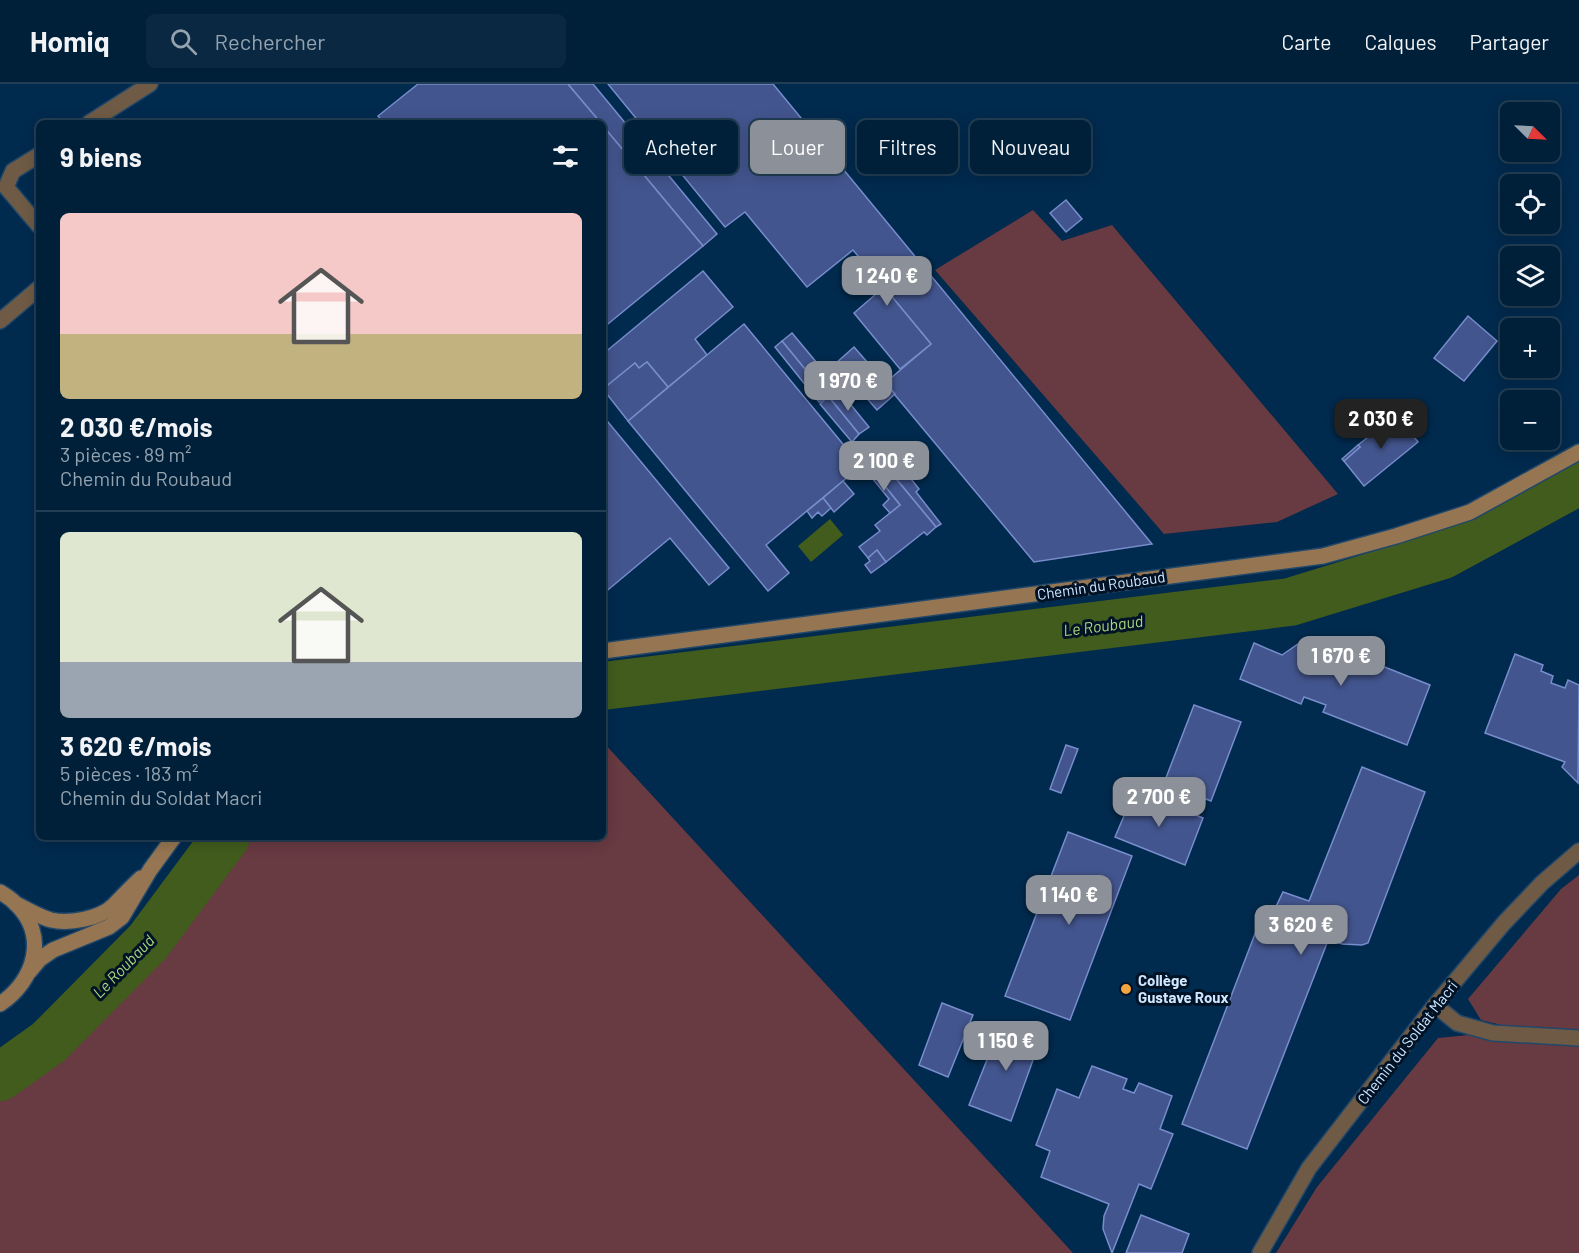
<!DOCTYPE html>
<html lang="fr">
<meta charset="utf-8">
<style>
body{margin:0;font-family:Barlow,sans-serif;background:#0a2842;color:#f1f3f6;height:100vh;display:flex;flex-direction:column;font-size:22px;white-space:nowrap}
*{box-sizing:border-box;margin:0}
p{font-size:20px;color:#95a3af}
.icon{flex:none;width:33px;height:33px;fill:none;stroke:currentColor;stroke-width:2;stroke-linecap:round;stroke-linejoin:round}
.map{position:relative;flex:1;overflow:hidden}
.details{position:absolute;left:36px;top:36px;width:570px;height:720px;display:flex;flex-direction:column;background:#00203a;border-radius:9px;box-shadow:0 3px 15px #0003,0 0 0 2px #223e54}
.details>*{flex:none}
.hud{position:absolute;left:624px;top:36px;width:570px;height:54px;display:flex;gap:12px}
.needle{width:39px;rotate:114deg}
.fabs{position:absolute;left:1500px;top:18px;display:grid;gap:12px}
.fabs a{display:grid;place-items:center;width:60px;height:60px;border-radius:9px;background:#00203a;box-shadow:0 3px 15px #0003,0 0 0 2px #223e54;font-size:30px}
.price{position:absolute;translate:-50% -51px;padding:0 14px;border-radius:12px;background:#8c9099;color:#fff;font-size:20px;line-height:39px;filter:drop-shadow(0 2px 3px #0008)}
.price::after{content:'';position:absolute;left:50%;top:36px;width:18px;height:14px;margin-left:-9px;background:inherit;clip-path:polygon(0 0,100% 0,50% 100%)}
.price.on{background:#222;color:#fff}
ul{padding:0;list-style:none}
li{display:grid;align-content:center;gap:12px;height:318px;padding:0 24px}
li+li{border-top:2px solid #223e54}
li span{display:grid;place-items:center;height:186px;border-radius:9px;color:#555}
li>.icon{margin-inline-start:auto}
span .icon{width:108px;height:108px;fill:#fffc;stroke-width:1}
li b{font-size:26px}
h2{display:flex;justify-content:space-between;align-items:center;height:72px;padding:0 24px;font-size:26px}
.tag{padding:0 21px;border-radius:9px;background:#00203a;box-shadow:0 3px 15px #0003,0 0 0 2px #223e54;font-size:21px;line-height:54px}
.tag.on{background:#8c9099;color:#fff}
header{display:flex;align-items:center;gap:36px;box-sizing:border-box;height:84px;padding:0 30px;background:#00203a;border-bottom:2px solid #223e54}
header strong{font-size:28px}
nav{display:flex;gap:33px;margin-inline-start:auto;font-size:21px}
.search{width:420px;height:54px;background:#0a2842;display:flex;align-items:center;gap:15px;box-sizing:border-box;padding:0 21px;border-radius:9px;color:#95a3af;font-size:22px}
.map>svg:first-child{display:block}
.green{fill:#683a42}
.water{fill:#415c1d}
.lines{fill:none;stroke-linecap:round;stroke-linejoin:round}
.river{stroke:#415c1d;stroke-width:48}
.building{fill:#43558e;stroke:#778dcc;stroke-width:1.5}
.lane-casing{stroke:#21486a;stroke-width:18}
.street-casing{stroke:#21486a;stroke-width:18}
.secondary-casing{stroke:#21486a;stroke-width:18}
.lane{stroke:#6f5b45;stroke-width:15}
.street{stroke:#6f5b45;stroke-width:15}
.secondary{stroke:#967652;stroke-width:15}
.poi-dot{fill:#f2a541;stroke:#001326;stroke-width:2}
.labels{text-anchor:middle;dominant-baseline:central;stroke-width:6;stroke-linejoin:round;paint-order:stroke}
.street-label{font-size:15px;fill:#d1e7ff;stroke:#001326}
.poi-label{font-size:15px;font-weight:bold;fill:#d1e7ff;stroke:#001326;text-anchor:start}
.water-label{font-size:16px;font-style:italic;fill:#acd57c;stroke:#001326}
</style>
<header>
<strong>Homiq</strong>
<div class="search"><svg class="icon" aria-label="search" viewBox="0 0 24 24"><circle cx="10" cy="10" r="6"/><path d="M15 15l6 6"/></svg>Rechercher</div>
<nav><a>Carte</a><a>Calques</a><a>Partager</a></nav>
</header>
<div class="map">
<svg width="1579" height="1169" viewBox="0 0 1579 1169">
<rect width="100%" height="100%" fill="#002a4e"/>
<g class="green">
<polygon points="1033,126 1062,157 1112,141 1338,410 1277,438 1164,450 935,186"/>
<polygon points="603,658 1073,1169 0,1169 0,1015 73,959 160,858 238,753 603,753"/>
<polygon points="1579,791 1579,947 1505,942 1481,936 1468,915 1561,805"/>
<polygon points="1479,950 1579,959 1579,1169 1276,1169 1317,1103 1438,954"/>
</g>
<polygon class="water" points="830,435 843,451 811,478 798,462"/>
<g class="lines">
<g class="river">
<polyline points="603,602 1290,518 1443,471 1579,397"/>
<polyline points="0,993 49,958 148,858 226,753"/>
</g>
</g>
<g class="building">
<polygon points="418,0 568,0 601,39 384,39 378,32"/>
<polygon points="568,0 593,0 717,150 703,162 603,42 603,39 601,39"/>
<polygon points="608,0 773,0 1152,460 1034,478 885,299 931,260 853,166 807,203 745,128 725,143"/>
<polygon points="603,42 703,162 603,244"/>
<polygon points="1066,116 1082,135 1066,148 1050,129"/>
<polygon points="703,187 733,223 695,255 707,271 668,303 647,278 639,284 635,279 603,305 603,270"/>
<polygon points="884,203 931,260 900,285 854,229"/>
<polygon points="1468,232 1497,257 1464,297 1434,274"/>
<polygon points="744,240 861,382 766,461 789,489 768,507 628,337"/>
<polygon points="792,249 837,303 827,312 782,257"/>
<polygon points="782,257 827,312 819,318 775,263"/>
<polygon points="854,263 895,310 877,326 836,279"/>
<polygon points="647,278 668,303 628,337 603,305 635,279 639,284"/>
<polygon points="838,305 869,343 859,350 828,312"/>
<polygon points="828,312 859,350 852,358 820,320"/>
<polygon points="1396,331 1418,358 1364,402 1344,377 1360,363 1358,361"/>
<polygon points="603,332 729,484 709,501 670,454 603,510"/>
<polygon points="1358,361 1360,363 1344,377 1342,375"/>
<polygon points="888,366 919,405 916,408 941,440 936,443 878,373"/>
<polygon points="878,373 936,443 927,451 924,448 886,478 877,466 868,474 859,463 880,447 875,441 900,421 868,381"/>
<polygon points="868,381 900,421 890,429 883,421 889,415 864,384"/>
<polygon points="843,397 854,410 834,428 823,414"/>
<polygon points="823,414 831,424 822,432 818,428 812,434 807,427"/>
<polygon points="877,466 886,478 871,489 865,481 870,477 868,474"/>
<polygon points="1254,559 1282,571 1298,560 1314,559 1329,561 1430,601 1407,661 1323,628 1326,621 1304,613 1301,620 1240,595"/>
<polygon points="1515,570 1543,581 1541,587 1553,592 1551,599 1565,604 1568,596 1579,601 1578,699 1562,683 1565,678 1485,649"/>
<polygon points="1194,621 1241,638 1211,717 1164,699"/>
<polygon points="1066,661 1078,665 1061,709 1050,705"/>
<polygon points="1362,683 1425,708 1368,859 1362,861 1342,860 1329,854 1247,1065 1182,1040 1263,829 1271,833 1283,808 1309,817"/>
<polygon points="1135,706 1203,734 1185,781 1115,753"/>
<polygon points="1068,748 1132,772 1070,936 1005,912"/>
<polygon points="942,919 973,931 948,993 919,981"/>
<polygon points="1002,938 1041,954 1011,1037 969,1021"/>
<polygon points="1092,982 1127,995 1123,1005 1134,1009 1139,999 1172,1012 1160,1045 1173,1050 1151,1105 1139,1100 1112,1169 1103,1145 1104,1132 1109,1120 1041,1093 1050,1067 1036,1061 1057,1005 1079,1014"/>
<polygon points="1141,1131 1189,1150 1182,1169 1126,1169"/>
</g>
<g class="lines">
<g class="lane-casing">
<g id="lane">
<polyline points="89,39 150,0"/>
<polyline points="39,71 13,87 6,103 39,142"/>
<polyline points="0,237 39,204"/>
<polyline points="1435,921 1457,939 1493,949 1579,954"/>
</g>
</g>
<g class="street-casing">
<polyline id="street" points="1260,1169 1309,1084 1435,921 1504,839 1542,799 1579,767"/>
</g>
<g class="secondary-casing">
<g id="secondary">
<polyline points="603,567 1323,472 1396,452 1470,428 1579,368"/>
<path d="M0 808C5 811 11 815 15 819 49 851 35 897 0 920"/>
<path d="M16 820C27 825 39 833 51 836 69 840 100 835 114 821 123 812 131 803 141 794"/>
<polyline points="29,888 40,875 53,866 109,843 122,833 150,786 174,753"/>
</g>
</g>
<use href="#lane" class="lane"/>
<use href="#street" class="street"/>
<use href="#secondary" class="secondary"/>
</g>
<circle class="poi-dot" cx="1126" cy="905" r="6"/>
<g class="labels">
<g class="street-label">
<text transform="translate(1101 501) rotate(-8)">Chemin du Roubaud</text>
<text transform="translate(1407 958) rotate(-52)">Chemin du Soldat Macri</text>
</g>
<g class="poi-label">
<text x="1138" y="896">Collège<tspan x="1138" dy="17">Gustave Roux</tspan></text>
</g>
<g class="water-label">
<text transform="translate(1103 541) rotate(-7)">Le Roubaud</text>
<text transform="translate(123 882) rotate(-46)">Le Roubaud</text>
</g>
</g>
</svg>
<div class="fabs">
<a><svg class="needle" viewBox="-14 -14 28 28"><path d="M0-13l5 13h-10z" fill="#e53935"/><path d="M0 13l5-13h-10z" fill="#95a3af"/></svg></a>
<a><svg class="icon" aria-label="locate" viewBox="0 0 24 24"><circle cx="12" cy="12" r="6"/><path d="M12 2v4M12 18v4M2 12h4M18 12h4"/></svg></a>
<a><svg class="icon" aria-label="layers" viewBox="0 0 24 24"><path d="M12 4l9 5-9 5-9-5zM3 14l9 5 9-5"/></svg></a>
<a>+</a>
<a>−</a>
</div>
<b class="price" style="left:887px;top:223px">1 240 €</b>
<b class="price" style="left:848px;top:328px">1 970 €</b>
<b class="price on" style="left:1381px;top:366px">2 030 €</b>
<b class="price" style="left:884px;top:408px">2 100 €</b>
<b class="price" style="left:1341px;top:603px">1 670 €</b>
<b class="price" style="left:1159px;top:744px">2 700 €</b>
<b class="price" style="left:1069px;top:842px">1 140 €</b>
<b class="price" style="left:1301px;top:872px">3 620 €</b>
<b class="price" style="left:1006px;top:988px">1 150 €</b>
<div class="hud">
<a class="tag">Acheter</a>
<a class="tag on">Louer</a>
<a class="tag">Filtres</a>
<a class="tag">Nouveau</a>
</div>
<section class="details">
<h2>9 biens<svg class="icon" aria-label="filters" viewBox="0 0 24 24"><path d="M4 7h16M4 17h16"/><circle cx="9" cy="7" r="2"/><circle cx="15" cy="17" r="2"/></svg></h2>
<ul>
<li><span style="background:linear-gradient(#f6c9c9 65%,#c2b280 0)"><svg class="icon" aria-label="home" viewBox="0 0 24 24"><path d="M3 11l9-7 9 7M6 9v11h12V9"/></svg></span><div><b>2 030 €/mois</b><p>3 pièces · 89 m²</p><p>Chemin du Roubaud</p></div></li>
<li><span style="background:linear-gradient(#dfe7d0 70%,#9aa5b1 0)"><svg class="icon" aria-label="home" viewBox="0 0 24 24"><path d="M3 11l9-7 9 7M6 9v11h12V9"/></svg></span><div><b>3 620 €/mois</b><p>5 pièces · 183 m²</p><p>Chemin du Soldat Macri</p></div></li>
</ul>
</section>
</div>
